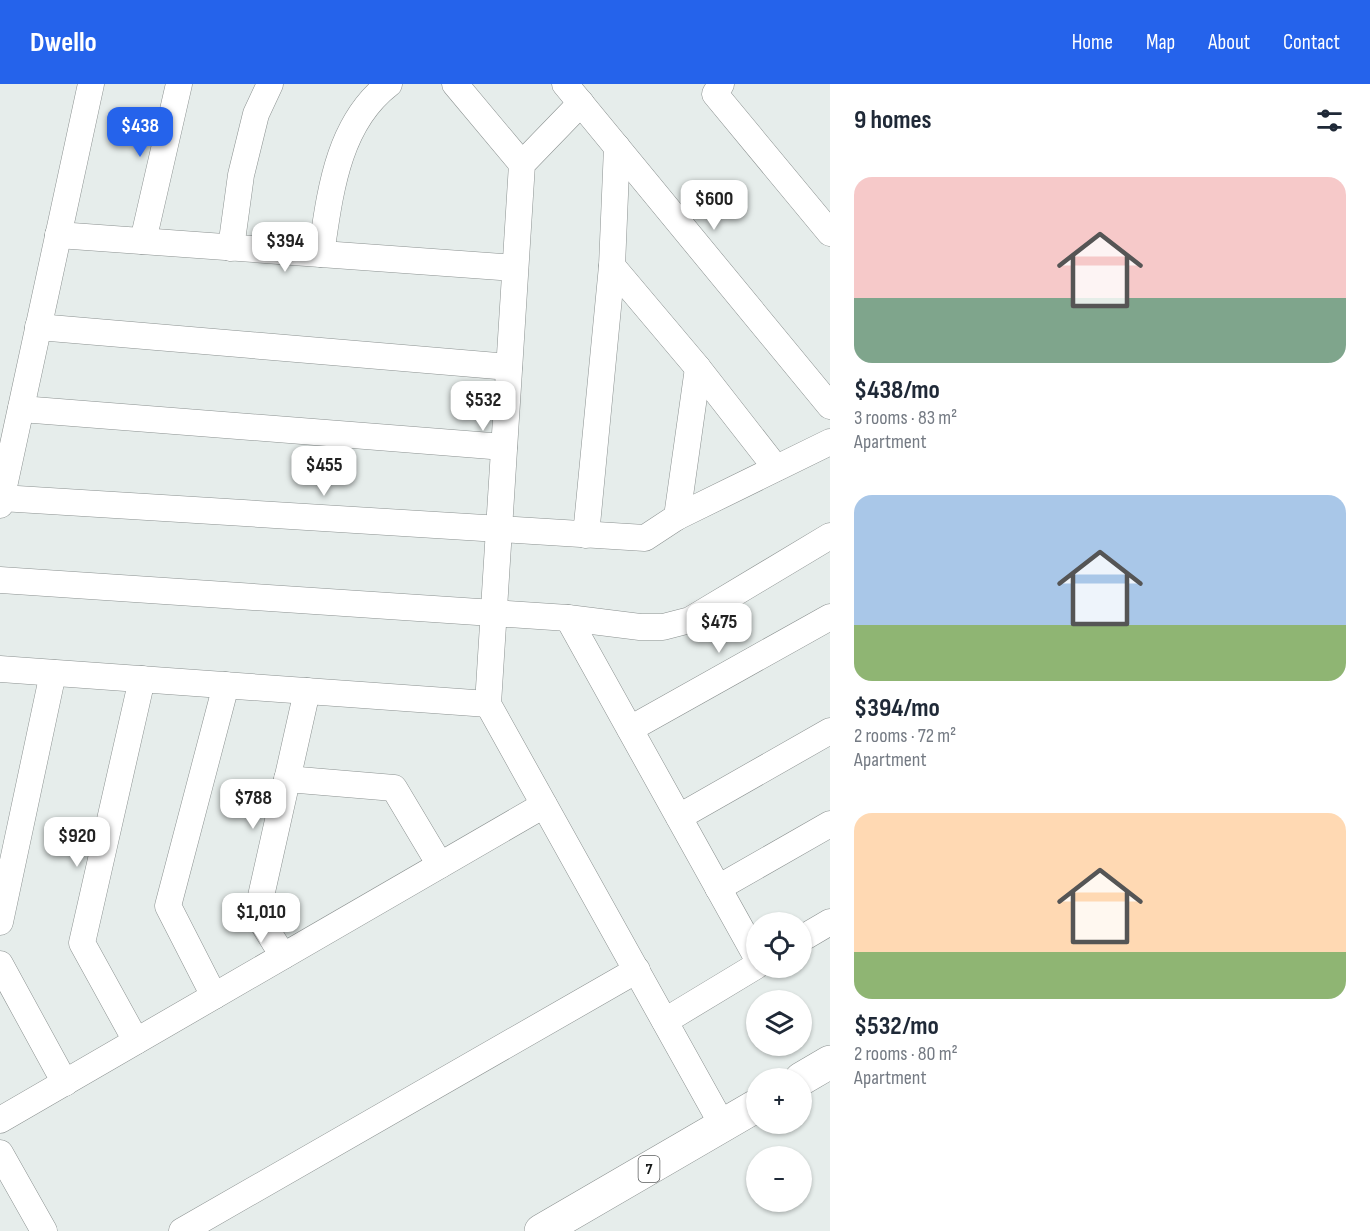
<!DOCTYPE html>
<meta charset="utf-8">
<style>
body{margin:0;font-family:"Sofia Sans Condensed",sans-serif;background:#f2f2f3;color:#1f2937;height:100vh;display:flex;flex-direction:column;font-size:22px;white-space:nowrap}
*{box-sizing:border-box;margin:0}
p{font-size:20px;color:#747a83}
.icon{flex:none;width:33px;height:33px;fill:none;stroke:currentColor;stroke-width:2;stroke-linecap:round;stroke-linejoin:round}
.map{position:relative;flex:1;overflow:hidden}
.sheet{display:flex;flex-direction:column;background:#fff;width:540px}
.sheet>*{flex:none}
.tools{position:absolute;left:746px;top:828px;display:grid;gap:12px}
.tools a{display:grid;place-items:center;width:66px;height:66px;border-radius:50%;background:#fff;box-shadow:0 2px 4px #0004;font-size:30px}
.price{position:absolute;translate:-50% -51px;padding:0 14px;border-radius:12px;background:#fff;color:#222;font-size:20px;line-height:39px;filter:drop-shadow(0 2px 3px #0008)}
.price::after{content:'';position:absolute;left:50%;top:36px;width:18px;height:14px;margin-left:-9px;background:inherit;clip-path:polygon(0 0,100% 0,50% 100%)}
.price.selected{background:#2563eb;color:#fff}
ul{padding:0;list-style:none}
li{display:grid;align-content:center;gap:12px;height:318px;padding:0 24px}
li span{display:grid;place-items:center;height:186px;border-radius:18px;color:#555}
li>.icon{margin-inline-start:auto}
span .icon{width:108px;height:108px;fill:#fffc;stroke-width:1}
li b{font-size:26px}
h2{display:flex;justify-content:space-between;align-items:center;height:72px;padding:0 24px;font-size:26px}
header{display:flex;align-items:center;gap:36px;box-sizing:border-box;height:84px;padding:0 30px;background:#2563eb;color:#fff}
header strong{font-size:28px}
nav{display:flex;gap:33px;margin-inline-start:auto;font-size:21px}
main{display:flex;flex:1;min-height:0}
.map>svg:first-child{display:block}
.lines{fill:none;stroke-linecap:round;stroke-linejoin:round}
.minor-casing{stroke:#8b9190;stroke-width:27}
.highway-casing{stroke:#8b9190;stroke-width:34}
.minor{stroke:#fff;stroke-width:26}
.highway{stroke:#fff;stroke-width:33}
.labels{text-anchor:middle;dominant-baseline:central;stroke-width:5;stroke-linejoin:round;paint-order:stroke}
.shield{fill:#fff;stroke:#5b5d5d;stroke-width:1.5}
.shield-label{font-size:16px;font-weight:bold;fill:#151817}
</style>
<header>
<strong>Dwello</strong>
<nav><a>Home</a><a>Map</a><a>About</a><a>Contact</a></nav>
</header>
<main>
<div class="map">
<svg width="830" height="1147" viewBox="0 0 830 1147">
<rect width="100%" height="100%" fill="#e6edeb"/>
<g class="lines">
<g class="minor-casing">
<g id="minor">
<polyline points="455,0 522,80"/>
<polyline points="565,0 830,322"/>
<polyline points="721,0 715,10 830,149"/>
<polyline points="581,19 522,80 488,620 723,1042"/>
<polyline points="58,151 515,184"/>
<polyline points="143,157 179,0"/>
<polyline points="231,164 241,91 256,30 270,0"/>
<path d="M321 170C330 110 337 40 389 0"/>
<polyline points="612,182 698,284 776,384"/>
<polyline points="38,243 509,283"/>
<polyline points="21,325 504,363"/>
<polyline points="1,414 645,454 677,433 830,358"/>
<polyline points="0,421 91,0"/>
<polyline points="677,433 698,284"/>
<polyline points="586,451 612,182 617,63"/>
<polyline points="0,496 568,534 640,543 663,543 690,536 830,452"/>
<polyline points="568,534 756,872"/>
<polyline points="0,585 488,620"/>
<polyline points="630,645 830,533"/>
<polyline points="287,695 394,704 440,781"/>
<polyline points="679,733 830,647"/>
<polyline points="718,804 830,740"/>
<polyline points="0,838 53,589"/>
<polyline points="801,855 830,838"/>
<polyline points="283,872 257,830 307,607"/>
<polyline points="0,880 65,999"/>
<polyline points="214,912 168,822 226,601"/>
<polyline points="665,937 756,882"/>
<polyline points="136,957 82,859 142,595"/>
<polyline points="0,1036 544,721"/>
<polyline points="0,1069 44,1147"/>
<polyline points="182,1147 637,886"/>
</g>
</g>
<g class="highway-casing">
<g id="highway">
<polyline points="801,995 830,978"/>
<polyline points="541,1147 756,1022"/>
</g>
</g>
<use href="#minor" class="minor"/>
<use href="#highway" class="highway"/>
</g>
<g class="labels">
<rect class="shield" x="638.5" y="1072" width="21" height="26" rx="4.5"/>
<g class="shield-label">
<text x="649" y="1085">7</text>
</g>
</g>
</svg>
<div class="tools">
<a><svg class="icon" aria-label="locate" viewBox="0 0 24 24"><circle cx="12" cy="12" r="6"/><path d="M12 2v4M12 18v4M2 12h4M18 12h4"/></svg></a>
<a><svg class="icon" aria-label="layers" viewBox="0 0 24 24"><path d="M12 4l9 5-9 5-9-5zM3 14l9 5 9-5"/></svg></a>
<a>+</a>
<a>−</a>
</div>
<b class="price selected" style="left:140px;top:74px">$438</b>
<b class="price" style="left:714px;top:147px">$600</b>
<b class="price" style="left:285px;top:189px">$394</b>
<b class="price" style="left:483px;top:348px">$532</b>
<b class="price" style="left:324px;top:413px">$455</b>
<b class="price" style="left:719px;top:570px">$475</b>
<b class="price" style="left:253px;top:746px">$788</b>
<b class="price" style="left:77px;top:784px">$920</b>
<b class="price" style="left:261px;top:860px">$1,010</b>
</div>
<section class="sheet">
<h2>9 homes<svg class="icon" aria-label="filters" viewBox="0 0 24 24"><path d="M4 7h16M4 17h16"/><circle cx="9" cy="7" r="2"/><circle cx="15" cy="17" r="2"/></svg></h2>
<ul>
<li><span style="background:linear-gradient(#f6c9c9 65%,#7fa58c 0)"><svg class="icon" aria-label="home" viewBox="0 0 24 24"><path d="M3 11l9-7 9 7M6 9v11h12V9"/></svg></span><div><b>$438/mo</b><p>3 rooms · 83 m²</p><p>Apartment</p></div></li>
<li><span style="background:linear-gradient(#a9c7e8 70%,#8fb573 0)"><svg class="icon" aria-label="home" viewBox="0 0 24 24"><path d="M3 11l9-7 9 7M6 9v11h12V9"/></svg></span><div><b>$394/mo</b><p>2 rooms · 72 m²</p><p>Apartment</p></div></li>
<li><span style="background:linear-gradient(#ffd9b3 75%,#8fb573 0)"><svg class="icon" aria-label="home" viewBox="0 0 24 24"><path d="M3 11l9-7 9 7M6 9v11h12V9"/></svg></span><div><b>$532/mo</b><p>2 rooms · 80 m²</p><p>Apartment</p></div></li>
</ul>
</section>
</main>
